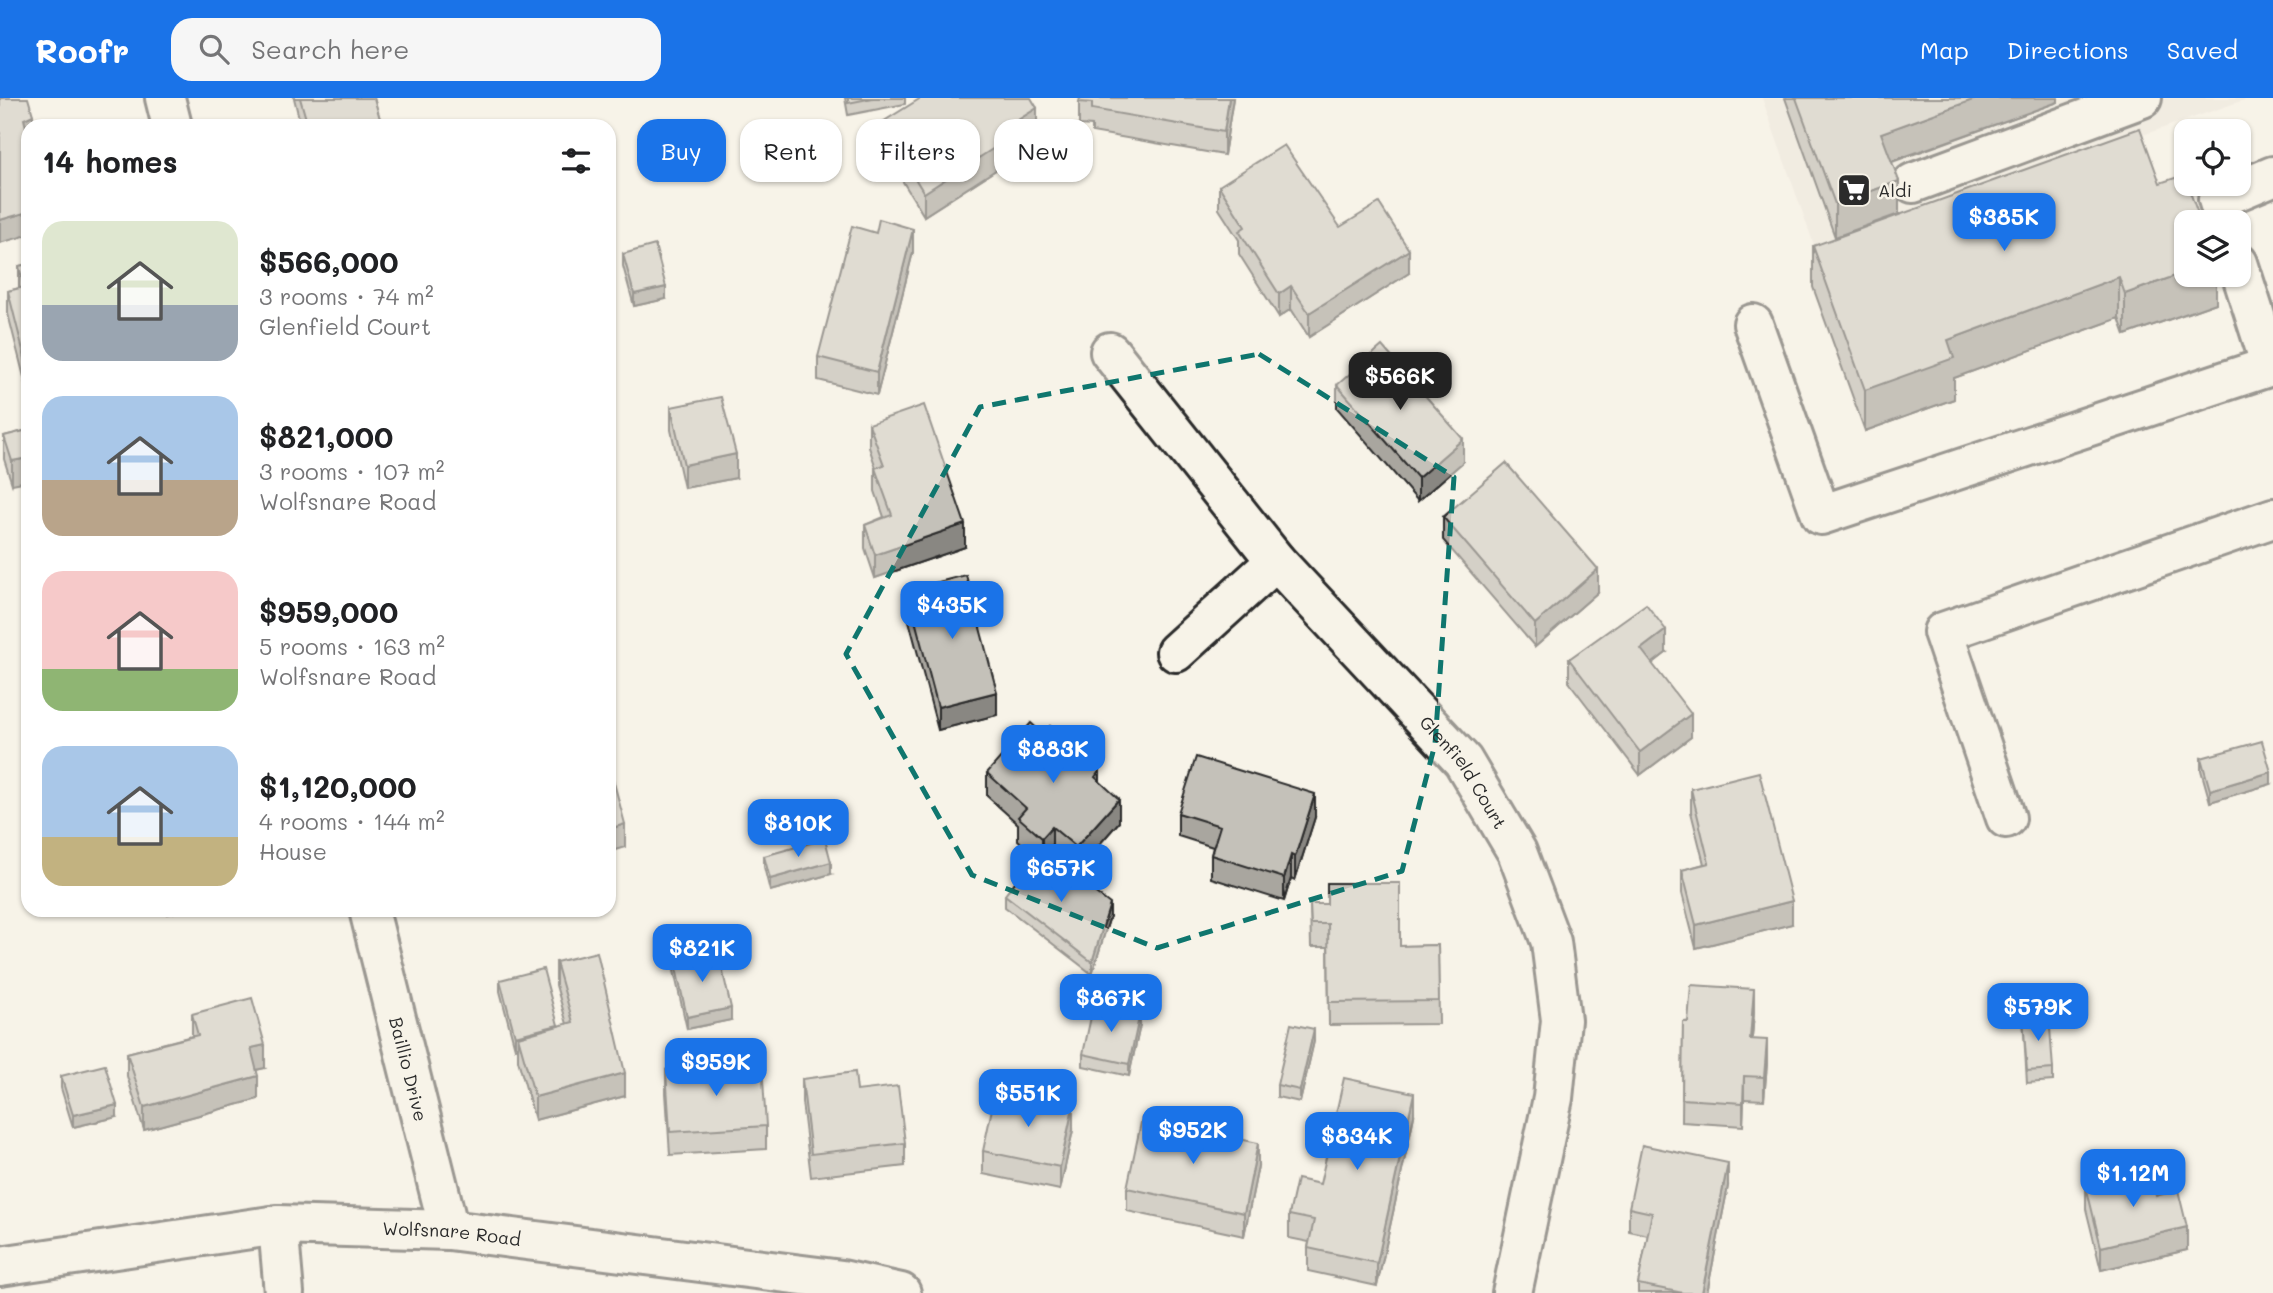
<!DOCTYPE html>
<meta charset="utf-8">
<style>
body{margin:0;font-family:Mali,sans-serif;background:#f6f6f6;color:#202124;height:100vh;display:flex;flex-direction:column;font-size:26px;white-space:nowrap}
*{box-sizing:border-box;margin:0}
p{font-size:23px;color:#757577}
.icon{flex:none;width:38px;height:38px;fill:none;stroke:currentColor;stroke-width:2;stroke-linecap:round;stroke-linejoin:round}
.map{position:relative;flex:1;overflow:hidden}
.side{position:absolute;left:21px;top:21px;width:595px;height:798px;display:flex;flex-direction:column;background:#fff;border-radius:21px;box-shadow:0 2px 5px #0004}
.side>*{flex:none}
.guide{position:absolute;left:637px;top:21px;width:665px;height:63px;display:flex;gap:14px}
.fabs{position:absolute;left:2174px;top:21px;display:grid;gap:14px}
.fabs a{display:grid;place-items:center;width:77px;height:77px;border-radius:14px;background:#fff;box-shadow:0 2px 5px #0004;font-size:35px}
.price{position:absolute;translate:-50% -60px;padding:0 16px;border-radius:14px;background:#1a73e8;color:#fff;font-size:23px;line-height:46px;filter:drop-shadow(0 2px 4px #0008)}
.price::after{content:'';position:absolute;left:50%;top:42px;width:21px;height:16px;margin-left:-10px;background:inherit;clip-path:polygon(0 0,100% 0,50% 100%)}
.price.active{background:#222;color:#fff}
ul{padding:0;list-style:none}
li{display:flex;align-items:center;gap:21px;height:175px;padding:0 21px}
li span{display:grid;place-items:center;flex:none;width:196px;height:140px;border-radius:21px;color:#555}
li>.icon{margin-inline-start:auto}
span .icon{width:84px;height:84px;fill:#fffc;stroke-width:1}
li b{font-size:30px}
h2{display:flex;justify-content:space-between;align-items:center;height:84px;padding:0 21px;font-size:30px}
.tag{padding:0 24px;border-radius:21px;background:#fff;box-shadow:0 2px 5px #0004;font-size:24px;line-height:63px}
.tag.active{background:#1a73e8;color:#fff}
header{display:flex;align-items:center;gap:42px;box-sizing:border-box;height:98px;padding:0 35px;background:#1a73e8;color:#fff}
header strong{font-size:33px}
nav{display:flex;gap:38px;margin-inline-start:auto;font-size:24px}
.search{width:490px;height:63px;background:#f6f6f6;display:flex;align-items:center;gap:18px;box-sizing:border-box;padding:0 24px;border-radius:21px;color:#757577;font-size:26px}
.map>svg:first-child{display:block}
.built{fill:#e8e4da}
.lines{fill:none;stroke-linecap:round;stroke-linejoin:round}
.minor-casing{stroke:#2b2b2b;stroke-width:44}
.minor{stroke:#f7f3e8;stroke-width:38}
.wall{fill:#a9a69f;stroke:#2b2b2b;stroke-width:2}
.shaded-wall{fill:#898782;stroke:#2b2b2b;stroke-width:2}
.building{fill:#c4c1b9;stroke:#2b2b2b;stroke-width:2}
.marked{fill:none;stroke:#0f766e;stroke-width:5;stroke-dasharray:14 9;stroke-linejoin:round}
.labels{text-anchor:middle;dominant-baseline:central;stroke-width:5;stroke-linejoin:round;paint-order:stroke}
.poi-label{font-size:18px;fill:#2b2b2b;stroke:#f7f3e8;text-anchor:start}
.street-label{font-size:18px;fill:#2b2b2b;stroke:#f7f3e8}
</style>
<header>
<strong>Roofr</strong>
<div class="search"><svg class="icon" aria-label="search" viewBox="0 0 24 24"><circle cx="10" cy="10" r="6"/><path d="M15 15l6 6"/></svg>Search here</div>
<nav><a>Map</a><a>Directions</a><a>Saved</a></nav>
</header>
<div class="map">
<svg width="2273" height="1195" viewBox="0 0 2273 1195">
<rect width="100%" height="100%" fill="#f7f3e8"/>
<filter id="ink" filterUnits="userSpaceOnUse"><feTurbulence type="fractalNoise" baseFrequency=".0143" numOctaves="2"/><feDisplacementMap in="SourceGraphic" scale="14" xChannelSelector="R" yChannelSelector="G"/><feConvolveMatrix kernelMatrix="1 2 1 2 8 2 1 2 1" color-interpolation-filters="sRGB"/></filter>
<g filter="url(#ink)">
<polygon class="built" points="1762,0 2250,0 1925,112 1818,158"/>
<g class="lines">
<g class="minor-casing">
<g id="minor">
<polyline points="165,0 172,28"/>
<polyline points="1913,85 2142,0"/>
<polyline points="2225,124 2218,101 2273,78"/>
<polyline points="1753,226 1821,417 2271,268 2238,165"/>
<path id="s1" d="M1110 254 1276 463 1463 663 1517 754 1551 844 1561 922 1553 1000 1512 1195"/>
<polyline points="1176,554 1276,463"/>
<polyline points="2006,720 1943,534 2273,420"/>
<path id="s2" d="M369 812 449 1132"/>
<polyline points="278,1127 284,1195"/>
<path id="s3" d="M0 1168 278 1127 449 1132 842 1182 901 1195"/>
</g>
</g>
<use href="#minor" class="minor"/>
</g>
<g class="wall">
<polygon points="294,0 374,0 382,28 301,28"/>
<polygon points="845,0 905,0 905,6 848,17"/>
<polygon points="1233,0 1224,57 1092,34 1092,28 1079,27 1079,4"/>
<polygon points="1785,0 2058,0 2058,4 1892,64 1899,116 1835,139"/>
<polygon points="881,25 1037,33 1019,44 1019,57 924,118 881,48"/>
<polygon points="2160,85 2216,177 2216,205 2125,237 2119,220 1954,280 1954,301 1865,333 1813,189 1813,148"/>
<polygon points="1219,88 1340,129 1409,175 1309,239 1291,211 1279,219 1239,156 1239,142 1219,111"/>
<polygon points="913,154 877,297 818,282 818,259"/>
<polygon points="623,156 666,201 634,208 623,168"/>
<polygon points="28,166 28,295 8,216 8,193 19,190 19,168"/>
<polygon points="1337,287 1463,364 1418,403 1337,310"/>
<polygon points="671,309 736,380 684,390 671,332"/>
<polygon points="869,326 965,449 875,480 865,450 865,427 884,419 875,393 875,370 876,370 869,349"/>
<polygon points="28,332 12,386 4,361 4,338"/>
<polygon points="1443,419 1598,494 1535,549 1443,442"/>
<polygon points="907,492 997,617 938,632 907,515"/>
<polygon points="1666,555 1652,566 1691,639 1640,677 1569,584 1569,561"/>
<polygon points="1043,636 1100,684 1119,724 1076,773 1052,752 1047,757 1110,818 1092,876 1005,809 1005,797 1036,758 1018,742 1018,726 987,698 987,675"/>
<polygon points="2201,660 2271,686 2210,704 2201,672"/>
<polygon points="1691,691 1792,826 1696,850 1682,795 1682,772 1704,766 1691,714"/>
<polygon points="1178,715 1315,719 1295,782 1291,780 1284,803 1211,780 1211,757 1213,749 1178,738"/>
<polygon points="764,758 831,776 770,793 764,769"/>
<polygon points="1310,806 1327,806 1400,848 1438,847 1439,926 1329,927 1328,849 1311,849"/>
<polygon points="674,861 731,922 687,931 674,873"/>
<polygon points="556,864 625,998 535,1022 518,962 518,949 515,950 500,893 500,882 558,928 567,926 556,887"/>
<polygon points="1754,914 1752,941 1767,965 1764,1002 1744,1001 1743,1028 1682,1024 1683,924"/>
<polygon points="192,916 265,970 256,972 258,1001 144,1032 127,978 127,955 192,938"/>
<polygon points="2023,919 2053,971 2053,983 2027,985"/>
<polygon points="1140,927 1129,978 1083,968 1083,956"/>
<polygon points="1314,943 1300,1004 1277,999 1277,987"/>
<polygon points="666,972 766,1028 766,1051 670,1057 666,995"/>
<polygon points="61,978 117,1019 73,1029 61,990"/>
<polygon points="802,981 857,993 905,1045 905,1068 811,1079 802,1004"/>
<polygon points="1414,1018 1377,1188 1308,1173 1308,1150 1309,1144 1289,1140 1289,1117 1320,1086"/>
<polygon points="1073,1032 1060,1092 983,1076 983,1053"/>
<polygon points="1258,1068 1244,1138 1127,1113 1127,1090"/>
<polygon points="1728,1088 1707,1195 1638,1195 1638,1186 1648,1137 1629,1133 1629,1110"/>
<polygon points="2086,1088 2156,1098 2187,1152 2101,1172 2086,1111"/>
</g>
<g class="shaded-wall">
<polygon points="1229,0 1233,0 1224,57 1224,34"/>
<polygon points="1978,0 2058,0 2058,4 1881,67 1881,35"/>
<polygon points="1037,10 1037,33 1019,44 1019,57 924,118 924,95 1013,25"/>
<polygon points="33,17 33,28 28,28 28,42 24,21"/>
<polygon points="1899,83 1899,116 1835,139 1835,106"/>
<polygon points="28,114 28,137 0,145 0,122"/>
<polygon points="913,131 913,154 877,297 877,274"/>
<polygon points="1409,152 1409,175 1309,239 1309,215"/>
<polygon points="2186,174 2186,177 2216,177 2216,205 2125,237 2125,196"/>
<polygon points="2119,179 2119,220 1954,280 1954,301 1865,333 1865,292 1948,242"/>
<polygon points="1291,188 1291,211 1279,219 1279,196"/>
<polygon points="666,189 666,201 634,208 634,196"/>
<polygon points="1463,341 1463,364 1418,403 1418,380"/>
<polygon points="736,356 736,380 684,390 684,367"/>
<polygon points="28,360 28,383 12,386 12,363"/>
<polygon points="965,426 965,449 875,480 875,457"/>
<polygon points="1598,471 1598,494 1535,549 1535,526"/>
<polygon points="1666,532 1666,555 1641,574 1641,551"/>
<polygon points="997,594 997,617 938,632 938,609"/>
<polygon points="1691,616 1691,639 1640,677 1640,654"/>
<polygon points="1100,672 1100,695 1095,679"/>
<polygon points="2271,674 2271,686 2210,704 2210,692"/>
<polygon points="1315,696 1315,719 1295,782 1295,759"/>
<polygon points="1119,701 1119,724 1076,773 1076,749"/>
<polygon points="625,726 625,749 609,754 609,731"/>
<polygon points="1052,729 1052,752 1042,763 1042,740"/>
<polygon points="1291,757 1291,780 1284,803 1284,780"/>
<polygon points="831,764 831,776 770,793 770,781"/>
<polygon points="1792,803 1792,826 1696,850 1696,827"/>
<polygon points="1110,806 1110,818 1092,876 1092,864"/>
<polygon points="168,812 182,812 168,816"/>
<polygon points="1754,891 1754,914 1750,964 1750,941"/>
<polygon points="731,910 731,922 687,931 687,919"/>
<polygon points="1140,915 1140,927 1129,978 1129,966"/>
<polygon points="558,927 558,939 518,939 518,949 515,950 515,938"/>
<polygon points="1314,931 1314,943 1300,1004 1300,992"/>
<polygon points="1767,942 1767,965 1764,1002 1764,979"/>
<polygon points="265,947 265,970 251,973 251,950"/>
<polygon points="625,975 625,998 535,1022 535,999"/>
<polygon points="258,978 258,1001 144,1032 144,1009"/>
<polygon points="1744,978 1744,1001 1743,1028 1743,1005"/>
<polygon points="1414,995 1414,1018 1377,1188 1377,1165"/>
<polygon points="117,1007 117,1019 73,1029 73,1017"/>
<polygon points="1073,1009 1073,1032 1060,1092 1060,1069"/>
<polygon points="1258,1045 1258,1068 1244,1138 1244,1115"/>
<polygon points="1728,1065 1728,1088 1707,1195 1702,1195"/>
<polygon points="2187,1129 2187,1152 2101,1172 2101,1149"/>
</g>
<g class="building">
<polygon points="0,0 28,0 33,17 24,21 28,37 28,114 0,122"/>
<polygon points="300,0 374,0 382,28 308,28"/>
<polygon points="848,0 873,0 848,5"/>
<polygon points="921,0 1031,0 1037,10 1013,25 1019,34 924,95 881,25"/>
<polygon points="1080,0 1229,0 1224,34 1092,11 1092,5 1079,4"/>
<polygon points="1796,0 1978,0 1881,35 1899,83 1835,106"/>
<polygon points="2140,30 2160,85 2184,77 2186,86 2187,86 2201,124 2186,124 2186,174 2125,196 2119,179 1948,242 1954,260 1865,292 1813,148"/>
<polygon points="1284,47 1340,129 1379,105 1409,152 1309,215 1291,188 1279,196 1239,133 1245,129 1219,88"/>
<polygon points="879,121 913,131 877,274 818,259 852,128 876,135"/>
<polygon points="655,147 666,189 634,196 623,156"/>
<polygon points="28,166 28,272 8,193 24,189 19,168"/>
<polygon points="1382,248 1463,341 1418,380 1337,287"/>
<polygon points="721,299 736,356 684,367 671,309"/>
<polygon points="924,307 965,426 875,457 865,427 892,417 875,370 884,367 869,326"/>
<polygon points="28,332 28,360 12,363 4,338"/>
<polygon points="1506,365 1598,471 1535,526 1443,419"/>
<polygon points="966,477 997,594 938,609 907,492"/>
<polygon points="1646,506 1666,532 1641,551 1691,616 1640,654 1569,561"/>
<polygon points="1031,625 1043,636 1050,628 1100,672 1095,679 1119,701 1076,749 1052,729 1042,740 1018,719 1026,710 987,675"/>
<polygon points="2262,643 2271,674 2210,692 2201,660"/>
<polygon points="1196,659 1315,696 1295,759 1291,757 1284,780 1211,757 1220,728 1178,715"/>
<polygon points="609,666 625,726 609,731"/>
<polygon points="1759,674 1792,803 1696,827 1682,772 1709,765 1691,691"/>
<polygon points="825,741 831,764 770,781 764,758"/>
<polygon points="1040,752 1110,806 1092,864 1005,797"/>
<polygon points="1327,785 1400,785 1400,848 1438,847 1439,903 1329,904 1328,826 1311,826 1310,806 1327,806"/>
<polygon points="718,852 731,910 687,919 674,861"/>
<polygon points="597,854 625,975 535,999 518,939 573,924 556,864"/>
<polygon points="543,871 558,927 515,938 500,882"/>
<polygon points="1691,887 1754,891 1750,941 1767,942 1764,979 1744,978 1743,1005 1682,1001 1683,924 1688,924"/>
<polygon points="252,900 265,947 251,950 258,978 144,1009 127,955 198,937 192,916"/>
<polygon points="1094,905 1140,915 1129,966 1083,956"/>
<polygon points="2049,916 2053,971 2027,973 2023,919"/>
<polygon points="1291,926 1314,931 1300,992 1277,987"/>
<polygon points="762,966 766,1028 670,1034 666,972"/>
<polygon points="105,967 117,1007 73,1017 61,978"/>
<polygon points="855,974 857,993 898,988 905,1045 811,1056 802,981"/>
<polygon points="1344,980 1414,995 1377,1165 1308,1150 1314,1122 1289,1117 1297,1081 1320,1086"/>
<polygon points="996,992 1073,1009 1060,1069 983,1053"/>
<polygon points="1142,1020 1258,1045 1244,1115 1127,1090"/>
<polygon points="1642,1047 1728,1065 1702,1195 1683,1195 1638,1186 1652,1115 1629,1110"/>
<polygon points="2150,1072 2156,1098 2178,1092 2187,1129 2101,1149 2086,1088"/>
</g>
</g>
<path d="M0 0H2273V1195H0ZM1259 256 1454 379 1435 646 1402 773 1157 850 972 777 846 556 980 309Z" fill="#f7f3e8" fill-opacity=".55" fill-rule="evenodd"/>
<path class="marked" d="M1259 256 1454 379 1435 646 1402 773 1157 850 972 777 846 556 980 309Z"/>
<defs>
<g id="supermarket-square" transform="scale(1.75)"><rect x="-9" y="-9" width="18" height="18" rx="4" fill="#2b2b2b" stroke="#f7f3e8"/><path d="M-6-5.5h2.5l.6 2H6L4.5 2H-2.5L-4.4-4H-6ZM-1.5 3.2a1.3 1.3 0 1 0 .1 0ZM3 3.2a1.3 1.3 0 1 0 .1 0Z" fill="#fff"/></g>
</defs>
<g fill-rule="evenodd">
<use href="#supermarket-square" x="1854" y="92"/>
</g>
<g class="labels">
<g class="poi-label">
<text x="1878" y="92">Aldi</text>
</g>
<g class="street-label">
<text stroke="none"><textPath href="#s1" startOffset="550">Glenfield Court</textPath></text>
<text stroke="none"><textPath href="#s2" startOffset="164">Baillio Drive</textPath></text>
<text stroke="none"><textPath href="#s3" startOffset="455">Wolfsnare Road</textPath></text>
</g>
</g>
</svg>
<div class="fabs">
<a><svg class="icon" aria-label="locate" viewBox="0 0 24 24"><circle cx="12" cy="12" r="6"/><path d="M12 2v4M12 18v4M2 12h4M18 12h4"/></svg></a>
<a><svg class="icon" aria-label="layers" viewBox="0 0 24 24"><path d="M12 4l9 5-9 5-9-5zM3 14l9 5 9-5"/></svg></a>
</div>
<b class="price" style="left:2004px;top:155px">$385K</b>
<b class="price active" style="left:1400px;top:314px">$566K</b>
<b class="price" style="left:952px;top:543px">$435K</b>
<b class="price" style="left:1053px;top:687px">$883K</b>
<b class="price" style="left:798px;top:761px">$810K</b>
<b class="price" style="left:1061px;top:806px">$657K</b>
<b class="price" style="left:702px;top:886px">$821K</b>
<b class="price" style="left:1111px;top:936px">$867K</b>
<b class="price" style="left:2038px;top:945px">$579K</b>
<b class="price" style="left:716px;top:1000px">$959K</b>
<b class="price" style="left:1028px;top:1031px">$551K</b>
<b class="price" style="left:1193px;top:1068px">$952K</b>
<b class="price" style="left:1357px;top:1074px">$834K</b>
<b class="price" style="left:2133px;top:1111px">$1.12M</b>
<div class="guide">
<a class="tag active">Buy</a>
<a class="tag">Rent</a>
<a class="tag">Filters</a>
<a class="tag">New</a>
</div>
<section class="side">
<h2>14 homes<svg class="icon" aria-label="filters" viewBox="0 0 24 24"><path d="M4 7h16M4 17h16"/><circle cx="9" cy="7" r="2"/><circle cx="15" cy="17" r="2"/></svg></h2>
<ul>
<li><span style="background:linear-gradient(#dfe7d0 60%,#9aa5b1 0)"><svg class="icon" aria-label="home" viewBox="0 0 24 24"><path d="M3 11l9-7 9 7M6 9v11h12V9"/></svg></span><div><b>$566,000</b><p>3 rooms · 74 m²</p><p>Glenfield Court</p></div></li>
<li><span style="background:linear-gradient(#a9c7e8 60%,#b9a48a 0)"><svg class="icon" aria-label="home" viewBox="0 0 24 24"><path d="M3 11l9-7 9 7M6 9v11h12V9"/></svg></span><div><b>$821,000</b><p>3 rooms · 107 m²</p><p>Wolfsnare Road</p></div></li>
<li><span style="background:linear-gradient(#f6c9c9 70%,#8fb573 0)"><svg class="icon" aria-label="home" viewBox="0 0 24 24"><path d="M3 11l9-7 9 7M6 9v11h12V9"/></svg></span><div><b>$959,000</b><p>5 rooms · 163 m²</p><p>Wolfsnare Road</p></div></li>
<li><span style="background:linear-gradient(#a9c7e8 65%,#c2b280 0)"><svg class="icon" aria-label="home" viewBox="0 0 24 24"><path d="M3 11l9-7 9 7M6 9v11h12V9"/></svg></span><div><b>$1,120,000</b><p>4 rooms · 144 m²</p><p>House</p></div></li>
</ul>
</section>
</div>
